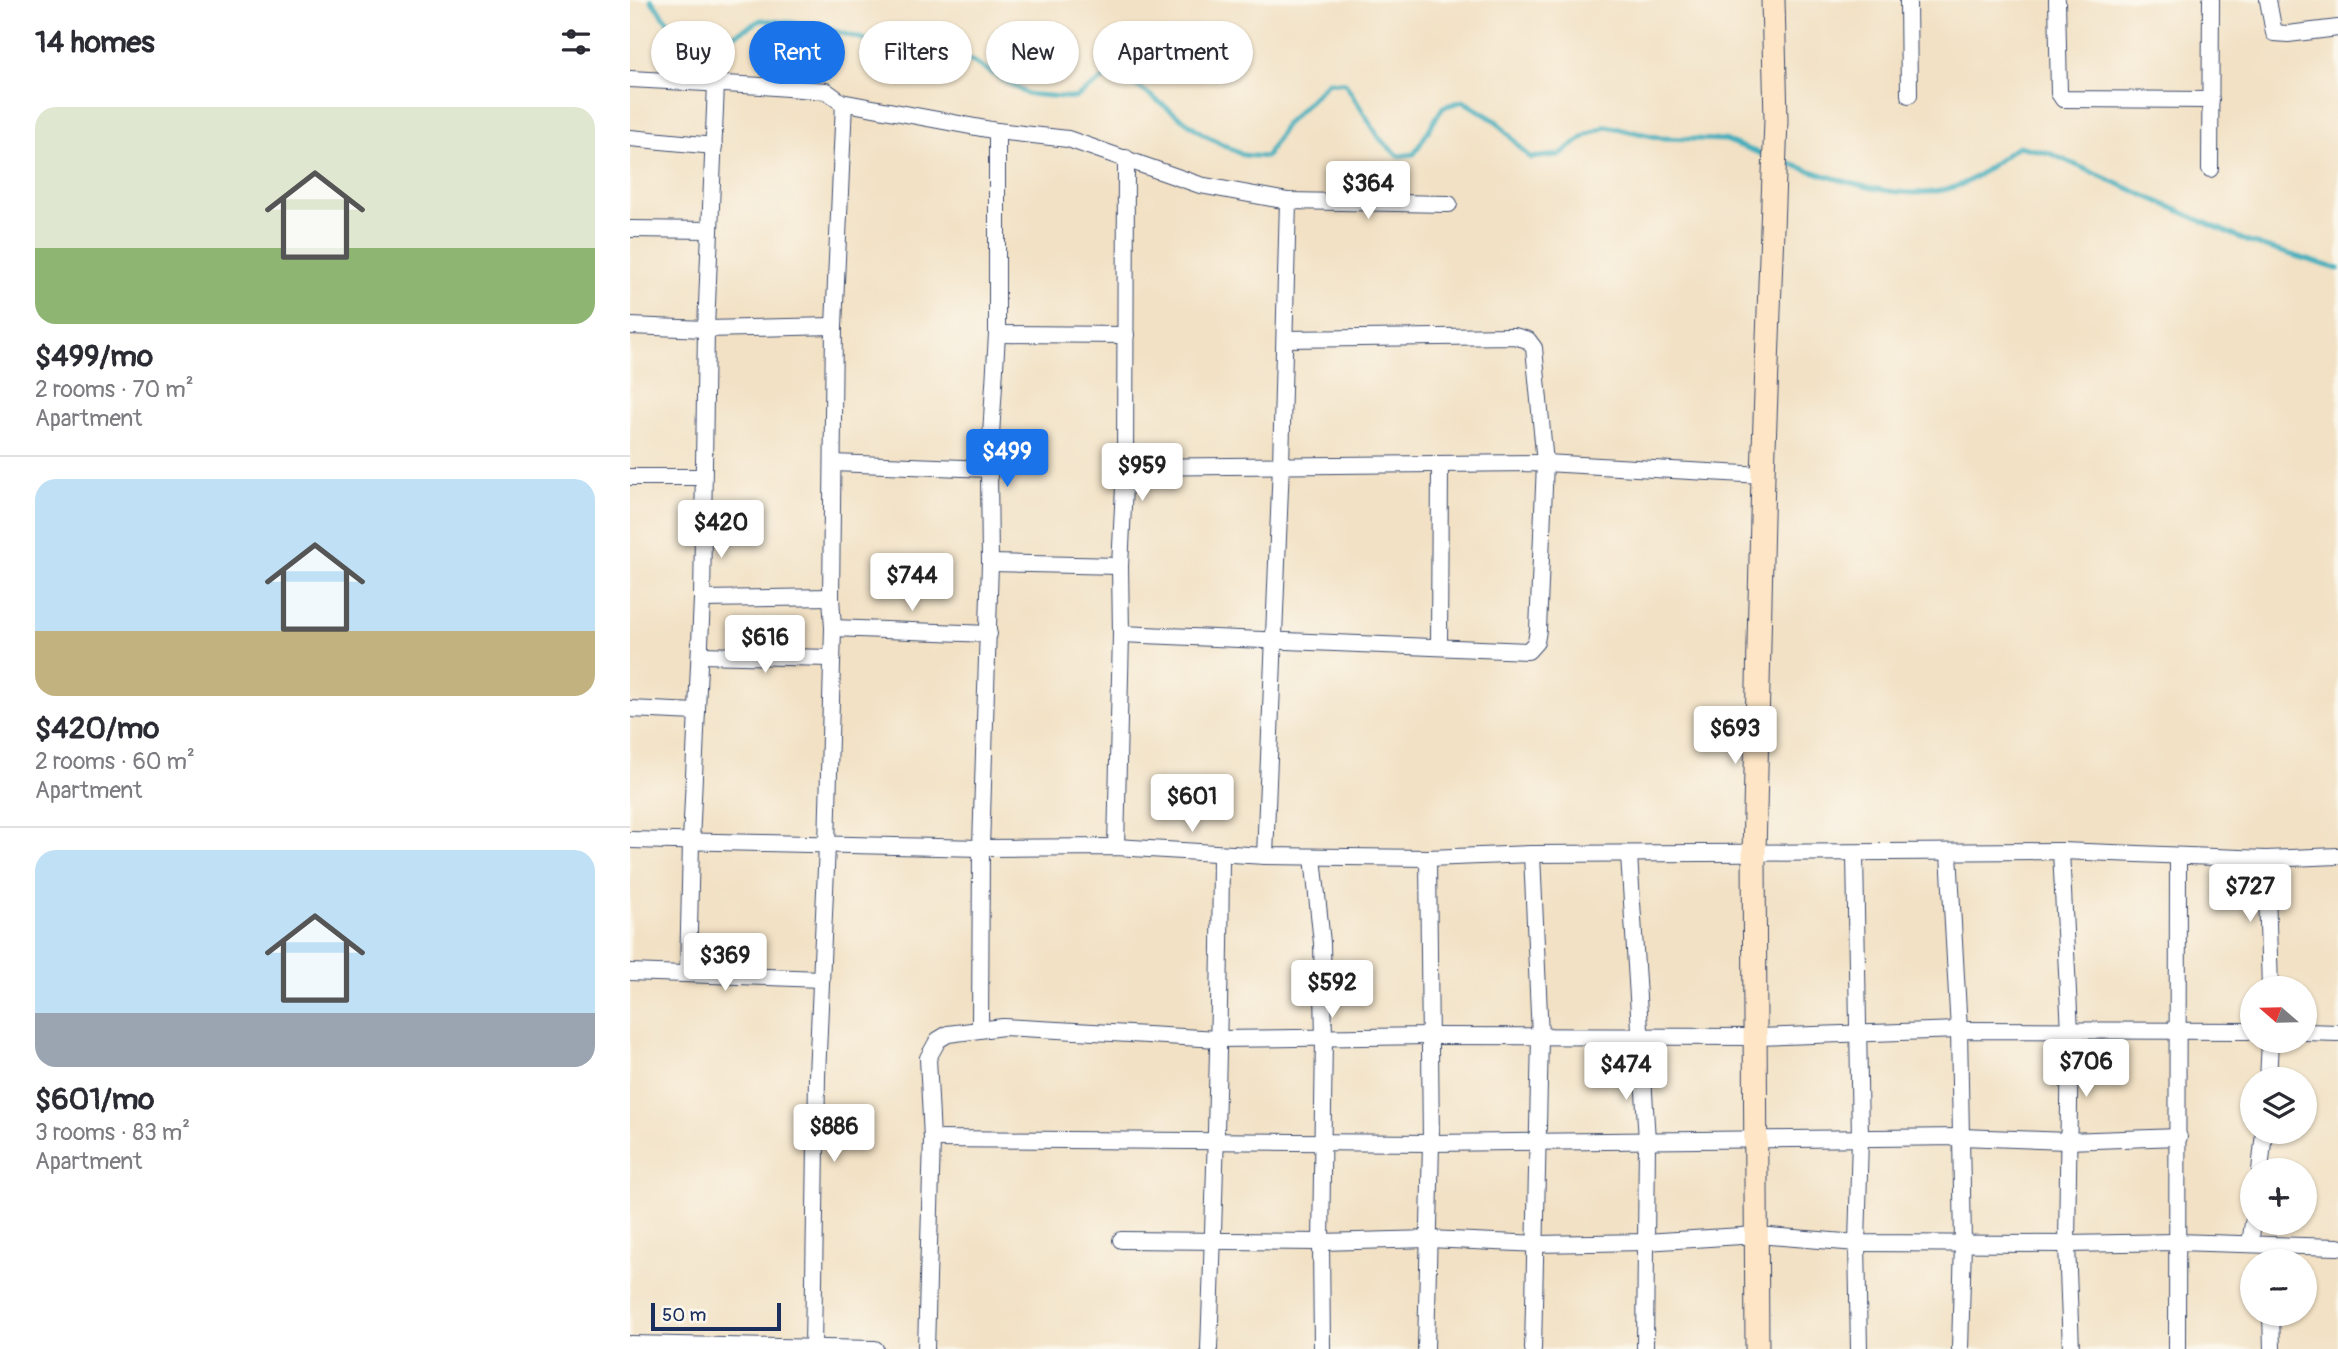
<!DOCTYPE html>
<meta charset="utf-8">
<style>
body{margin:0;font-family:Pangolin,sans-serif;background:#f2f2f3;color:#2b2b33;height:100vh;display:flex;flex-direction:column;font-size:26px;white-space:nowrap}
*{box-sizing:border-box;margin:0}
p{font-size:23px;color:#7c7c81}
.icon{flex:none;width:38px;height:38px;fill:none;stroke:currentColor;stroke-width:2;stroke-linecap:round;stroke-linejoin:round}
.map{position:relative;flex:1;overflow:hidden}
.sheet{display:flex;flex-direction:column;background:#fff;width:630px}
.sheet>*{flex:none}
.guide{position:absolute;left:21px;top:21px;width:665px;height:63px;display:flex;gap:14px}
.needle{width:46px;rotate:290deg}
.fabs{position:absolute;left:1610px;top:976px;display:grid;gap:14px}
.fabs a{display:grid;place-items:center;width:77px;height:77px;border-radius:50%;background:#fff;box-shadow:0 2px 5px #0004;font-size:35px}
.scale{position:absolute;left:21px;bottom:18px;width:130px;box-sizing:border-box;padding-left:7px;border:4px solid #1b2f5e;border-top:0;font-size:19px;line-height:24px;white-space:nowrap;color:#1b2f5e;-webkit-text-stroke:5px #fbf7ec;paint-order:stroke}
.price{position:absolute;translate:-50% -60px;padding:0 16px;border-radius:7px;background:#fff;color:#222;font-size:23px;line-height:46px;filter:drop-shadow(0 2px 4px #0008)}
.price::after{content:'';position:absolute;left:50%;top:42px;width:21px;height:16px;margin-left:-10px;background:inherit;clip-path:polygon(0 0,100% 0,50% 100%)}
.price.active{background:#1a73e8;color:#fff}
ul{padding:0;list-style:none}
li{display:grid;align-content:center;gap:14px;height:371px;padding:0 35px}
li+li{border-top:2px solid #e1e1e2}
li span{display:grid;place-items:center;height:217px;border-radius:21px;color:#555}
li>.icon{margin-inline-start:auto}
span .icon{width:126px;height:126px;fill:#fffc;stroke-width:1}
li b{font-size:30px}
h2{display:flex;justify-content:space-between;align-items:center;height:84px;padding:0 35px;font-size:30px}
.chip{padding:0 24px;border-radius:32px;background:#fff;box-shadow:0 2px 5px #0004;font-size:24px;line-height:63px}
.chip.active{background:#1a73e8;color:#fff}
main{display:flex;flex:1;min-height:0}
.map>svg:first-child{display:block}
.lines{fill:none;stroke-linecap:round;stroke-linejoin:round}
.stream{stroke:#3fadbc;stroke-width:5}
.street-casing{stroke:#3b4a6d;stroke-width:18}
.secondary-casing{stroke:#3b4a6d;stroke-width:25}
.street{stroke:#fff;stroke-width:16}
.secondary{stroke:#fde5c5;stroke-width:23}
</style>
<main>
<section class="sheet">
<h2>14 homes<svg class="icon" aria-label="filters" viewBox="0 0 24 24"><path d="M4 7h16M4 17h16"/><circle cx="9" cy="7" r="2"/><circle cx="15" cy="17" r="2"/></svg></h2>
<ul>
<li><span style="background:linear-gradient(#dfe7d0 65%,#8fb573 0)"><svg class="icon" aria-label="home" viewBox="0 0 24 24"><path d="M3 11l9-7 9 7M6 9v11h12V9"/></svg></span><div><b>$499/mo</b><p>2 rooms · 70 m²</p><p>Apartment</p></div></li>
<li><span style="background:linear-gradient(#bfe0f5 70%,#c2b280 0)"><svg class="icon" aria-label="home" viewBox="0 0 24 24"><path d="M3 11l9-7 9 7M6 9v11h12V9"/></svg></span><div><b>$420/mo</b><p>2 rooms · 60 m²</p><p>Apartment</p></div></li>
<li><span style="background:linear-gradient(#bfe0f5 75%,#9aa5b1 0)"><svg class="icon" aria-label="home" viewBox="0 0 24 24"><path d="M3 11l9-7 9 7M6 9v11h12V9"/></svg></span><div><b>$601/mo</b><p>3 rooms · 83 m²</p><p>Apartment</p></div></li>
</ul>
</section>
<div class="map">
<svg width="1708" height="1349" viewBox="0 0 1708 1349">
<rect width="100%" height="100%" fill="#fbf7ec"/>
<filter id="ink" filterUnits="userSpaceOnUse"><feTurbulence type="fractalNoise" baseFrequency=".0143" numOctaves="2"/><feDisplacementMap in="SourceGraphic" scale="14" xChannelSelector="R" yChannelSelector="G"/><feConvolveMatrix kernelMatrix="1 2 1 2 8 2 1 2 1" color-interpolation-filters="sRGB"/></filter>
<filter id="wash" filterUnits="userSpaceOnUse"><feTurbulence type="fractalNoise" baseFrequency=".00686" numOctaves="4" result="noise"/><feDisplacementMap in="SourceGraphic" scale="28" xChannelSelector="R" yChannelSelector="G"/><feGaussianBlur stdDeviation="1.57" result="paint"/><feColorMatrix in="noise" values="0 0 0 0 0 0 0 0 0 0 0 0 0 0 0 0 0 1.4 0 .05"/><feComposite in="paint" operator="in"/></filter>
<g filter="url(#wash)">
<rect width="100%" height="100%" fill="#f2e1c4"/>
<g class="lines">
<g class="stream">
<polyline points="21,0 38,22 71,41 99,38 131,20 180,24 233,39 269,54 298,50 337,58 397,94 445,98 479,75 503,83 573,134 613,155 636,157 655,125 698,82 715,83 750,139 768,156 784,154 813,107 833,101 866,121 900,158 929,155 957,135 977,126 1031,138 1095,140 1139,157"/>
<path d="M1151 161C1204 178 1276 207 1330 185 1347 179 1373 156 1388 146L1419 153 1619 242 1708 269"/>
</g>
</g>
</g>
<g filter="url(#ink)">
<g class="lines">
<g class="street-casing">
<g id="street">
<polyline points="1278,0 1279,95"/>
<polyline points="1427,0 1429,93 1433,99 1581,100"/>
<polyline points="1638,0 1644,33 1658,34 1708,28"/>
<polyline points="0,79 132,86 196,91 211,102 367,131 438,139 570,185 658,201 819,204"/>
<polyline points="0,138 84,146"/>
<polyline points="1580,169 1581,0"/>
<polyline points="0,229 80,230"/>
<polyline points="0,326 76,329 204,326"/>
<polyline points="367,334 496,335"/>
<polyline points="203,463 359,469"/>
<polyline points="495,467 915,463 1133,475"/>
<polyline points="0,477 72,477"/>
<polyline points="360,563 490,566"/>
<polyline points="72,599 201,597"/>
<polyline points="203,628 359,634"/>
<polyline points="491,634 898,651 906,642 908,630 915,463 904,348 898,340 884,336 655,339"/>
<polyline points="809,647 810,464"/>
<polyline points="70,655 201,658"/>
<polyline points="0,709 67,712"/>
<polyline points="0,840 351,848 486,847 635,856 798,858 902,854 1431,851 1636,859 1708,856"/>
<polyline points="486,847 491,634 490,566 495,467 496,158"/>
<polyline points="1431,851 1440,1032 1437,1244 1441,1349"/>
<polyline points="1319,853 1329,1030 1333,1243 1330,1349"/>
<polyline points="902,854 910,1037 903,1349"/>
<polyline points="1225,854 1230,1138 1227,1243 1229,1349"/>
<polyline points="999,855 1017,1140 1015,1349"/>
<polyline points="635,856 651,464 658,201"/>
<polyline points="683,857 692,943 694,1039 691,1242 692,1349"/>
<polyline points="1636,859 1640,989"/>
<polyline points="0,972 191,979"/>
<polyline points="58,973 61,842 72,599 76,329 86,84"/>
<polyline points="350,1029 351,848 360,563 359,469 367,334 367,131"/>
<polyline points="1675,1032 1708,1033"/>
<polyline points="1638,1080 1640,1041"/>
<polyline points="302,1139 801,1143 1331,1137 1437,1141 1549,1137"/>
<polyline points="1630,1171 1634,1132"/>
<polyline points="491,1240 691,1242 799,1239 907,1244 1015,1242 1127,1235 1227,1243 1437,1244 1546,1242 1708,1247"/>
<polyline points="1620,1244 1623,1223"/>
<polyline points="1641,1314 1642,1349"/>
<polyline points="0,1344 245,1349"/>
<polyline points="183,1349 187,1076 197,845 203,628 201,597 204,326 214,103 211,102"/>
<polyline points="296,1349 302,1139 298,1058 308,1040 318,1034 373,1027 589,1039 800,1036 1127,1037 1329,1030 1622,1031"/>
<path d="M579 1349C585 1184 590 1019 591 854"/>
<polyline points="796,1349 801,1143 798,858"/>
<polyline points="1547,1349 1548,857"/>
</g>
</g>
<g class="secondary-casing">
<polyline id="secondary" points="1127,1349 1124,854 1133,475 1146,120 1143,0"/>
</g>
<use href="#street" class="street"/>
<use href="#secondary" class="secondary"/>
</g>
</g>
</svg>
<div class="fabs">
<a><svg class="needle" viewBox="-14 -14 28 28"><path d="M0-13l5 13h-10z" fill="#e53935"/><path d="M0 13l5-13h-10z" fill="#7c7c81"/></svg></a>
<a><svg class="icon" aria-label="layers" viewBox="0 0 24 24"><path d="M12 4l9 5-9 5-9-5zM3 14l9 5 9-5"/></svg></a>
<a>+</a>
<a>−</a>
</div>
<div class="scale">50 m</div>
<b class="price" style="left:738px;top:221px">$364</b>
<b class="price active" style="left:377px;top:489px">$499</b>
<b class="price" style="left:512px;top:503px">$959</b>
<b class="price" style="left:91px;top:560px">$420</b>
<b class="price" style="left:282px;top:613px">$744</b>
<b class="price" style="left:135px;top:675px">$616</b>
<b class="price" style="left:1105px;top:766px">$693</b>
<b class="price" style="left:562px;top:834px">$601</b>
<b class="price" style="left:1620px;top:924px">$727</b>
<b class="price" style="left:95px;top:993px">$369</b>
<b class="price" style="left:702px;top:1020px">$592</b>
<b class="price" style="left:1456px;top:1099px">$706</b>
<b class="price" style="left:996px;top:1102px">$474</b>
<b class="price" style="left:204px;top:1164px">$886</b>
<div class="guide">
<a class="chip">Buy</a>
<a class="chip active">Rent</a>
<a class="chip">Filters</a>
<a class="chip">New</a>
<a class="chip">Apartment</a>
</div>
</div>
</main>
